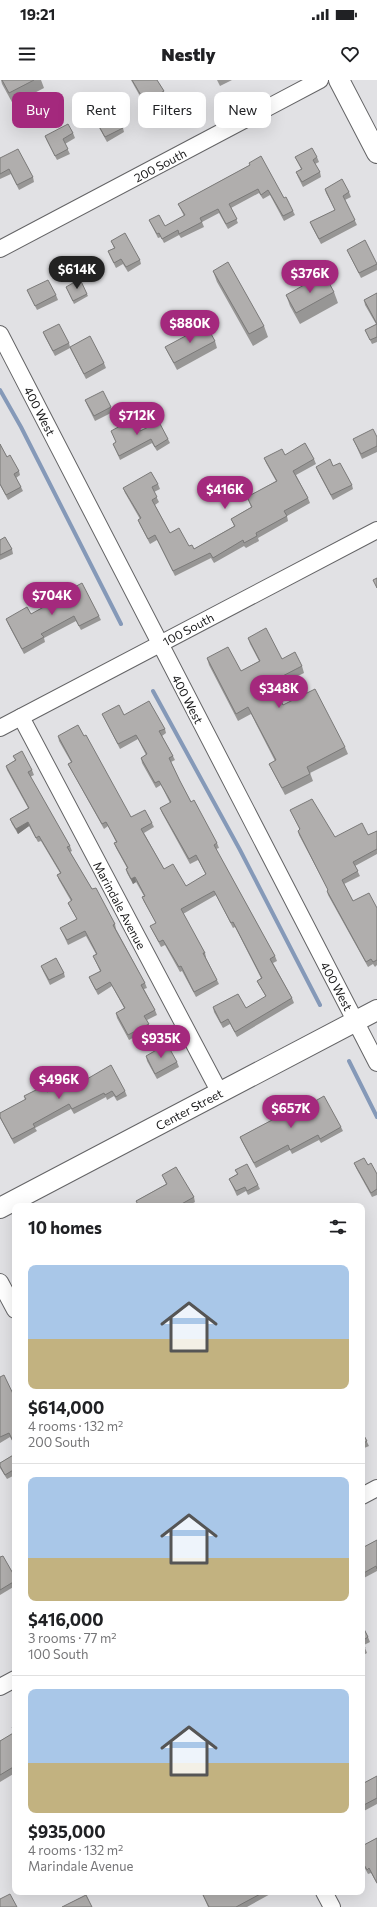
<!DOCTYPE html>
<meta charset="utf-8">
<style>
body{margin:0;font-family:Commissioner,sans-serif;background:#f6f6f6;color:#202124;height:100vh;display:flex;flex-direction:column;font-size:15px;white-space:nowrap}
*{box-sizing:border-box;margin:0}
p{font-size:13px;color:#757577}
.icon{flex:none;width:22px;height:22px;fill:none;stroke:currentColor;stroke-width:2;stroke-linecap:round;stroke-linejoin:round}
.map{position:relative;flex:1;overflow:hidden}
.details{position:absolute;left:12px;top:1123px;width:353px;height:692px;display:flex;flex-direction:column;background:#fff;border-radius:8px;box-shadow:0 4px 16px #0002}
.details>*{flex:none}
.top-card{position:absolute;left:12px;top:12px;width:353px;height:36px;display:flex;gap:8px}
.price{position:absolute;translate:-50% -34px;padding:0 9px;border-radius:14px;background:#a4297d;color:#fff;font-size:13px;line-height:26px;filter:drop-shadow(0 1px 2px #0008)}
.price::after{content:'';position:absolute;left:50%;top:24px;width:12px;height:9px;margin-left:-6px;background:inherit;clip-path:polygon(0 0,100% 0,50% 100%)}
.price.on{background:#222;color:#fff}
ul{padding:0;list-style:none}
li{display:grid;align-content:center;gap:8px;height:212px;padding:0 16px}
li+li{border-top:1px solid #e0e0e0}
li span{display:grid;place-items:center;height:124px;border-radius:8px;color:#555}
li>.icon{margin-inline-start:auto}
span .icon{width:72px;height:72px;fill:#fffc;stroke-width:1}
li b{font-size:17px}
h2{display:flex;justify-content:space-between;align-items:center;height:48px;padding:0 16px;font-size:17px}
.pill{padding:0 14px;border-radius:8px;background:#fff;box-shadow:0 4px 16px #0002;font-size:14px;line-height:36px}
.pill.on{background:#a4297d;color:#fff}
.status{display:flex;justify-content:space-between;align-items:center;height:28px;padding:0 20px;background:#fff;direction:ltr}
.status svg{height:11px;fill:currentColor}
header{display:flex;justify-content:space-between;align-items:center;height:52px;padding:0 16px;background:#fff;font-size:18px;font-weight:800}
.map>svg:first-child{display:block}
.lines{fill:none;stroke-linecap:round;stroke-linejoin:round}
.stream{stroke:#8599b8;stroke-width:4}
.minor-casing{stroke:#646466;stroke-width:18}
.tertiary-casing{stroke:#646466;stroke-width:22}
.minor{stroke:#fff;stroke-width:16}
.tertiary{stroke:#fff;stroke-width:20}
.wall{fill:#979695}
.shaded-wall{fill:#7b7a79}
.building{fill:#b0aead;stroke:#7b7a79}
.labels{text-anchor:middle;dominant-baseline:central;stroke-width:4;stroke-linejoin:round;paint-order:stroke}
.street-label{font-size:12px;fill:#181819;stroke:#fff}
</style>
<div class="status"><b>19:21</b><svg viewBox="0 0 49 12"><path d="M0 12V9h3v3zM5 12V6h3v6zM10 12V3h3v9zM15 12V0h3v12zM26 1h20v11H26zM47 4h2v5h-2z"/></svg></div>
<header><svg class="icon" aria-label="menu" viewBox="0 0 24 24"><path d="M4 6h16M4 12h16M4 18h16"/></svg>Nestly<svg class="icon" aria-label="heart" viewBox="0 0 24 24"><path d="M12 20l-8-8c-3-5 5-10 8-4 3-6 11-1 8 4z"/></svg></header>
<div class="map">
<svg width="377" height="1827" viewBox="0 0 377 1827">
<rect width="100%" height="100%" fill="#e1e1e4"/>
<g class="lines">
<g class="stream">
<polyline points="0,310 21,347 121,544"/>
<polyline points="153,611 240,770 320,925"/>
<polyline points="349,981 377,1037"/>
</g>
<g class="minor-casing">
<g id="minor">
<polyline points="0,169 320,0"/>
<polyline points="0,254 377,983"/>
<polyline points="21,637 220,1013"/>
<polyline points="0,648 377,450"/>
<polyline points="0,1202 15,1230"/>
<polyline points="362,1416 377,1408"/>
<polyline points="0,1607 15,1599"/>
<polyline points="324,1812 332,1827"/>
</g>
</g>
<g class="tertiary-casing">
<g id="tertiary">
<polyline points="339,0 377,73"/>
<polyline points="0,1128 377,930"/>
</g>
</g>
<use href="#minor" class="minor"/>
<use href="#tertiary" class="tertiary"/>
</g>
<g class="wall">
<polygon points="1,0 41,0 44,8 13,24 2,4"/>
<polygon points="131,0 157,0 164,11 165,16 146,27"/>
<polygon points="217,0 232,0 220,6"/>
<polygon points="90,30 123,48 124,52 107,62 92,35"/>
<polygon points="73,53 75,58 65,64 70,74 57,80 47,61 45,56"/>
<polygon points="295,77 317,77 319,82 315,84 320,92 321,97 303,107 298,97 296,92 301,89"/>
<polygon points="0,78 33,97 34,102 19,110 11,94 0,99"/>
<polygon points="250,85 284,118 293,131 295,135 284,141 270,115 263,119 259,113 231,128 238,143 228,149 219,133 202,142 204,147 181,158 179,155 164,163 161,157 158,158 149,140 165,146 184,136 178,124"/>
<polygon points="325,109 349,112 351,117 345,120 357,145 321,164 312,147 310,142 335,130 326,113"/>
<polygon points="111,161 140,180 141,184 128,192 123,184 116,188 110,176 108,171 114,168"/>
<polygon points="347,170 377,184 377,190 361,198"/>
<polygon points="213,191 264,246 268,257 253,266 217,202"/>
<polygon points="66,207 87,214 88,216 74,224"/>
<polygon points="27,210 56,215 58,220 37,230"/>
<polygon points="334,212 338,223 300,244 290,226 286,215"/>
<polygon points="377,213 377,262 372,264 365,250 376,244 365,225 364,220"/>
<polygon points="43,252 69,263 70,267 104,283 106,288 86,299 72,272 70,268 55,276 45,257"/>
<polygon points="215,261 217,268 177,290 168,273 165,267"/>
<polygon points="85,320 111,327 113,332 95,341 87,325"/>
<polygon points="111,351 140,351 168,359 170,363 157,371 152,363 120,380 113,364 116,362"/>
<polygon points="377,357 377,372 362,379 353,359"/>
<polygon points="0,364 7,377 19,391 20,395 16,398 21,407 23,411 8,420 0,405"/>
<polygon points="285,375 314,379 316,384 296,395 308,418 310,423 287,436 288,441 258,458 259,461 246,468 244,466 214,483 211,478 175,496 157,460 150,464 140,445 138,440 140,439 125,413 123,408 158,404 160,409 154,412 159,422 155,425 170,453 189,466 194,469 234,446 231,439 251,427 247,417 276,401 266,383 264,378"/>
<polygon points="333,386 352,405 353,409 333,420 318,392 316,387"/>
<polygon points="0,460 12,469 13,474 0,480"/>
<polygon points="71,509 99,536 101,540 81,550 76,541 44,558 45,562 24,574 8,544 6,539 31,534 72,511"/>
<polygon points="248,558 282,579 302,586 304,593 274,608 283,625 345,667 348,674 310,693 313,701 285,715 272,690 269,684 275,681 251,634 238,641 209,585 207,578 241,591 259,581 250,564"/>
<polygon points="102,634 124,635 165,649 166,653 162,656 173,676 175,680 171,682 180,701 191,722 217,763 219,768 216,769 275,876 277,881 273,883 292,918 294,923 237,957 230,944 223,948 214,932 213,927 246,928 266,917 259,905 257,901 261,898 235,847 233,848 216,815 183,834 205,873 206,877 206,878 219,904 196,917 182,891 180,892 165,865 161,867 152,850 150,846 156,843 144,822 142,817 144,816 136,802 133,804 127,793 126,789 127,788 116,768 114,763 116,762 108,746 104,749 70,688 68,684 71,682 59,661 58,656 131,737 152,743 154,747 144,753 164,789 186,806 206,795 198,780 190,784 162,733 160,728 170,723 161,705 156,708 142,683 141,678 146,675 138,659 120,669 104,638"/>
<polygon points="13,676 32,690 34,695 30,697 70,766 72,771 70,772 92,809 115,844 116,849 145,903 147,908 144,909 155,930 157,935 147,940 150,949 129,960 117,938 116,933 124,928 112,906 98,915 91,902 89,897 100,891 93,876 96,874 86,856 68,865 62,852 60,848 77,839 70,827 68,823 71,821 59,800 57,795 60,793 41,761 38,762 29,746 18,754 12,744 10,739 28,728 7,690 6,686 15,680"/>
<polygon points="290,730 335,757 368,755 377,751 377,774 355,786 360,796 344,804 353,821 377,828 377,885 375,887 373,884 368,887 328,815 327,811 328,810 299,755 298,751 300,750"/>
<polygon points="41,886 64,893 65,897 50,905 43,891"/>
<polygon points="146,976 177,982 179,987 157,999 147,981"/>
<polygon points="87,999 125,1011 127,1016 117,1021 114,1016 107,1020 106,1017 74,1034 71,1029 35,1048 37,1051 14,1064 0,1038 0,1033 25,1020 24,1016 47,1012"/>
<polygon points="296,1032 341,1047 343,1051 321,1063 319,1060 292,1074 290,1070 256,1088 242,1062 240,1057 274,1039 273,1036"/>
<polygon points="354,1083 368,1085 377,1094 377,1115 372,1117 356,1088"/>
<polygon points="235,1090 258,1105 260,1109 248,1115 246,1111 237,1116 231,1103 229,1099 237,1094"/>
<polygon points="162,1095 194,1117 195,1122 188,1126 138,1126 136,1121 166,1104"/>
<polygon points="0,1297 15,1318 15,1366 10,1357 0,1363"/>
<polygon points="362,1352 369,1366 362,1369"/>
<polygon points="15,1374 15,1395 7,1399 0,1388 0,1383"/>
<polygon points="377,1460 377,1491 362,1499 362,1468"/>
<polygon points="0,1477 15,1497 15,1506 0,1515"/>
<polygon points="362,1545 368,1557 370,1562 364,1565 367,1573 362,1576"/>
<polygon points="15,1646 15,1693 0,1702 0,1661 14,1653 12,1647"/>
<polygon points="377,1696 377,1724 362,1732 362,1704"/>
<polygon points="377,1758 377,1804 371,1793 368,1794 362,1783 362,1766"/>
<polygon points="222,1812 274,1812 247,1827 208,1827 203,1815 220,1813"/>
</g>
<g class="shaded-wall">
<polygon points="28,742 29,746 18,754 16,749"/>
<polygon points="135,797 136,802 133,804 131,799"/>
</g>
<g class="building">
<polygon points="2,0 34,0 9,13"/>
<polygon points="132,0 157,0 164,11 145,22"/>
<polygon points="107,20 123,48 105,57 90,30"/>
<polygon points="68,44 73,53 63,59 68,69 55,76 45,56"/>
<polygon points="312,68 317,77 313,80 320,92 302,102 296,92 302,89 295,77"/>
<polygon points="18,69 33,97 17,105 9,89 0,94 0,78"/>
<polygon points="261,76 284,118 286,117 293,131 283,136 268,110 261,115 258,109 229,124 237,139 226,144 218,129 200,138 202,142 179,154 178,150 162,159 159,153 157,154 149,140 159,135 165,146 185,135 178,124 250,85 249,83"/>
<polygon points="342,99 349,112 343,116 355,140 319,159 310,142 335,130 325,109"/>
<polygon points="125,153 140,180 126,187 121,179 114,183 108,171 115,168 111,161"/>
<polygon points="365,160 377,184 359,193 347,170"/>
<polygon points="228,182 264,246 249,254 213,191"/>
<polygon points="324,194 334,212 296,233 286,215"/>
<polygon points="80,199 87,214 73,221 66,207"/>
<polygon points="48,200 56,215 35,226 27,210"/>
<polygon points="377,213 377,257 370,260 365,250 377,244 364,220"/>
<polygon points="59,244 69,263 53,271 43,252"/>
<polygon points="206,245 215,261 174,283 165,267"/>
<polygon points="90,256 104,283 84,294 70,267"/>
<polygon points="103,311 111,327 94,336 85,320"/>
<polygon points="133,339 140,351 159,342 168,359 155,367 151,359 119,376 113,364 116,362 111,351"/>
<polygon points="373,349 377,357 377,366 361,374 353,359"/>
<polygon points="305,363 314,379 293,391 308,418 284,431 287,436 256,453 257,456 244,463 243,460 213,478 210,473 173,491 155,455 148,459 138,440 141,438 123,408 151,392 158,404 152,407 157,417 152,420 170,453 179,448 189,466 192,465 194,469 235,446 231,439 252,427 247,417 277,401 264,378 282,369 285,375"/>
<polygon points="0,364 7,377 10,375 19,391 14,394 21,407 6,415 0,404"/>
<polygon points="330,379 333,386 340,383 352,405 331,415 316,387"/>
<polygon points="5,457 12,469 0,475 0,460"/>
<polygon points="377,498 377,508 373,500"/>
<polygon points="82,503 99,536 79,546 74,536 41,554 44,557 22,569 6,539 27,527 31,534 73,511 71,509"/>
<polygon points="266,548 282,579 295,572 302,586 271,602 283,625 315,609 345,667 307,687 310,694 282,708 269,684 276,680 248,627 236,634 207,578 228,567 241,591 260,581 248,558"/>
<polygon points="149,621 165,649 159,651 173,676 169,678 180,701 191,722 194,720 217,763 214,765 275,876 270,879 292,918 235,952 228,939 221,943 213,927 238,914 246,928 266,916 257,901 262,898 233,842 231,843 214,811 181,829 205,873 203,873 217,900 194,912 181,886 179,887 163,860 159,862 150,846 156,843 142,817 145,816 135,797 131,799 126,789 128,788 114,763 117,762 106,742 102,744 68,684 72,682 58,656 78,645 84,656 86,655 131,737 145,730 152,743 141,749 164,789 173,784 186,806 206,794 196,775 189,779 160,728 171,722 159,701 155,703 141,678 147,674 136,655 118,664 102,634 119,625 124,635"/>
<polygon points="22,671 32,690 28,692 70,766 67,767 92,809 96,808 115,844 113,845 145,903 141,905 155,930 144,936 149,944 128,955 116,933 125,928 110,902 96,910 89,897 101,891 93,876 97,874 85,851 67,860 60,848 77,839 68,823 72,820 57,795 61,793 39,756 36,758 28,742 16,749 10,739 29,728 6,686 16,680 13,676"/>
<polygon points="312,719 335,757 362,743 368,755 377,751 377,769 353,782 358,791 342,800 353,821 369,813 377,828 377,880 373,882 371,879 366,882 327,811 328,810 298,751 300,749 290,730"/>
<polygon points="56,878 64,893 49,900 41,886"/>
<polygon points="167,964 177,982 155,994 146,976"/>
<polygon points="111,985 125,1011 116,1017 112,1011 105,1015 104,1013 72,1029 69,1024 33,1044 35,1047 12,1059 0,1037 0,1033 26,1019 24,1016 44,1006 47,1012 84,993 87,999"/>
<polygon points="324,1016 341,1047 320,1059 318,1055 290,1070 288,1065 254,1083 240,1057 274,1039 273,1036 292,1026 296,1032"/>
<polygon points="364,1078 368,1085 371,1083 377,1094 377,1109 371,1113 354,1083"/>
<polygon points="247,1084 258,1105 247,1111 245,1107 236,1111 229,1099 238,1094 235,1090"/>
<polygon points="176,1087 194,1117 178,1126 139,1126 136,1121 167,1104 162,1095"/>
<polygon points="4,1295 15,1318 15,1365 9,1353 0,1357 0,1297"/>
<polygon points="362,1352 367,1361 362,1364"/>
<polygon points="15,1374 15,1389 5,1395 0,1386 0,1383"/>
<polygon points="377,1460 377,1489 376,1486 362,1494 362,1468"/>
<polygon points="3,1476 15,1497 15,1501 0,1510 0,1477"/>
<polygon points="362,1545 368,1557 362,1561"/>
<polygon points="362,1562 365,1568 362,1570"/>
<polygon points="15,1646 15,1652 12,1647"/>
<polygon points="15,1652 15,1686 0,1695 0,1661"/>
<polygon points="377,1696 377,1718 362,1726 362,1704"/>
<polygon points="377,1758 377,1803 369,1788 367,1790 362,1781 362,1766"/>
<polygon points="209,1812 219,1812 220,1813 222,1812 264,1812 236,1827 209,1827 203,1815"/>
<polygon points="10,1814 17,1827 0,1827 0,1819"/>
<polygon points="86,1815 92,1827 62,1827"/>
</g>
<g class="labels">
<g class="street-label">
<text transform="translate(160 85) rotate(-28)">200 South</text>
<text transform="translate(40 331) rotate(63)">400 West</text>
<text transform="translate(188 549) rotate(-28)">100 South</text>
<text transform="translate(188 619) rotate(63)">400 West</text>
<text transform="translate(120 825) rotate(62)">Marindale Avenue</text>
<text transform="translate(337 906) rotate(62)">400 West</text>
<text transform="translate(189 1029) rotate(-28)">Center Street</text>
</g>
</g>
</svg>
<b class="price on" style="left:77px;top:210px">$614K</b>
<b class="price" style="left:310px;top:214px">$376K</b>
<b class="price" style="left:190px;top:264px">$880K</b>
<b class="price" style="left:137px;top:356px">$712K</b>
<b class="price" style="left:225px;top:430px">$416K</b>
<b class="price" style="left:52px;top:536px">$704K</b>
<b class="price" style="left:279px;top:629px">$348K</b>
<b class="price" style="left:161px;top:979px">$935K</b>
<b class="price" style="left:59px;top:1020px">$496K</b>
<b class="price" style="left:291px;top:1049px">$657K</b>
<div class="top-card">
<a class="pill on">Buy</a>
<a class="pill">Rent</a>
<a class="pill">Filters</a>
<a class="pill">New</a>
</div>
<section class="details">
<h2>10 homes<svg class="icon" aria-label="filters" viewBox="0 0 24 24"><path d="M4 7h16M4 17h16"/><circle cx="9" cy="7" r="2"/><circle cx="15" cy="17" r="2"/></svg></h2>
<ul>
<li><span style="background:linear-gradient(#a9c7e8 60%,#c2b280 0)"><svg class="icon" aria-label="home" viewBox="0 0 24 24"><path d="M3 11l9-7 9 7M6 9v11h12V9"/></svg></span><div><b>$614,000</b><p>4 rooms · 132 m²</p><p>200 South</p></div></li>
<li><span style="background:linear-gradient(#a9c7e8 65%,#c2b280 0)"><svg class="icon" aria-label="home" viewBox="0 0 24 24"><path d="M3 11l9-7 9 7M6 9v11h12V9"/></svg></span><div><b>$416,000</b><p>3 rooms · 77 m²</p><p>100 South</p></div></li>
<li><span style="background:linear-gradient(#a9c7e8 60%,#c2b280 0)"><svg class="icon" aria-label="home" viewBox="0 0 24 24"><path d="M3 11l9-7 9 7M6 9v11h12V9"/></svg></span><div><b>$935,000</b><p>4 rooms · 132 m²</p><p>Marindale Avenue</p></div></li>
</ul>
</section>
</div>
